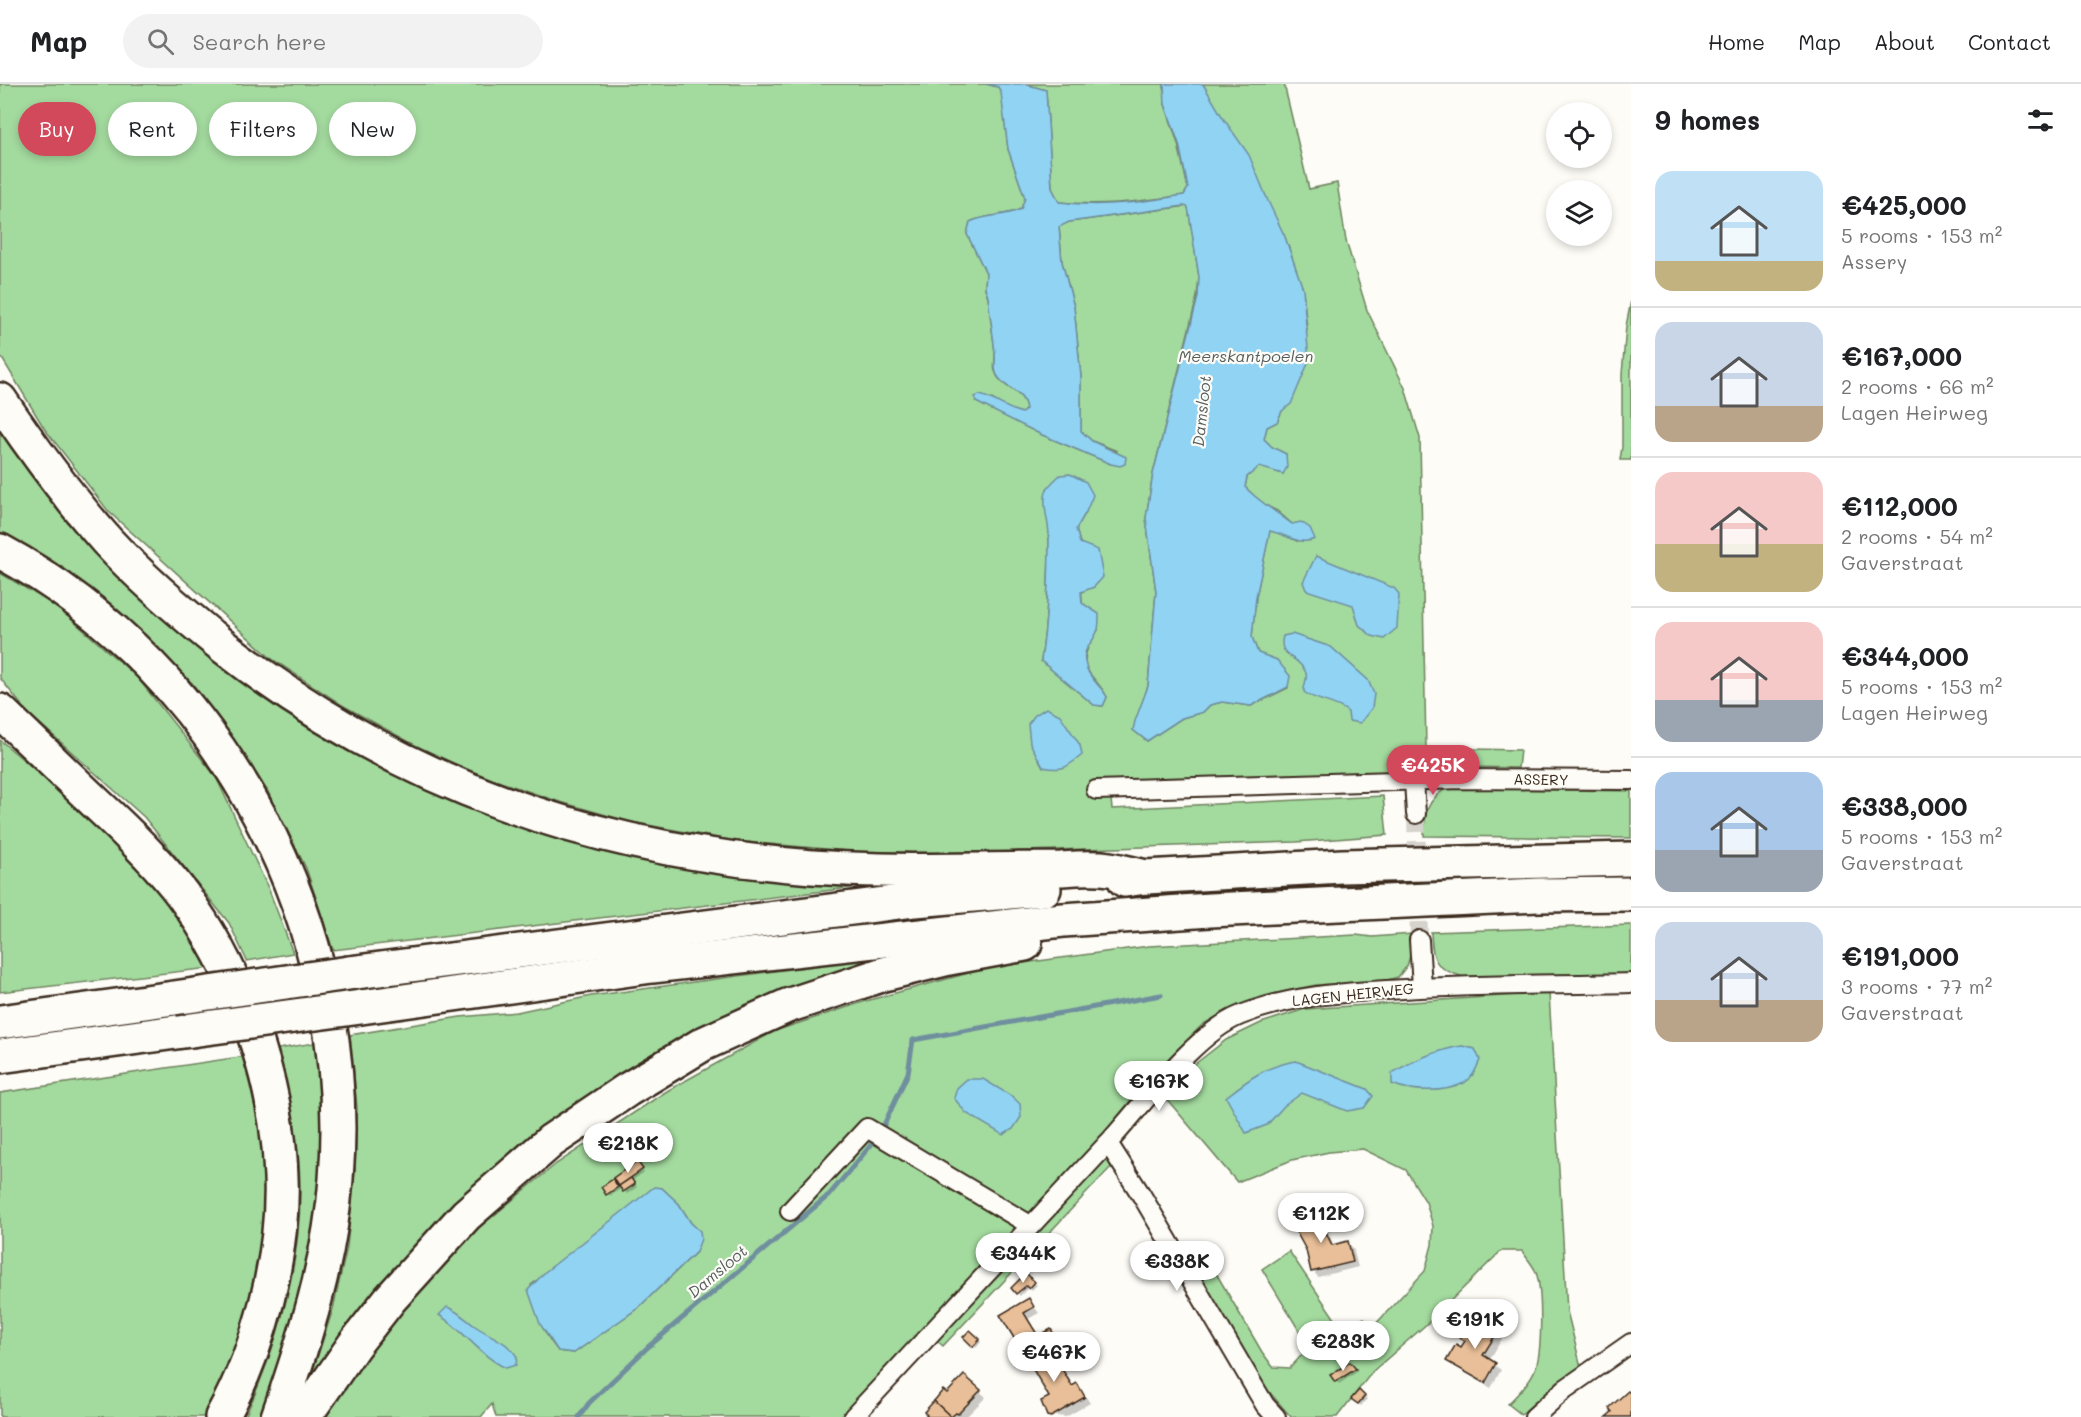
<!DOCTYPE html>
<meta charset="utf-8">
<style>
body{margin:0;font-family:Mali,sans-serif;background:#f2f2f2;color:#202124;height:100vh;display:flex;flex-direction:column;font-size:22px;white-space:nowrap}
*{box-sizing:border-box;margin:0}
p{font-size:20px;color:#757577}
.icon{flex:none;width:33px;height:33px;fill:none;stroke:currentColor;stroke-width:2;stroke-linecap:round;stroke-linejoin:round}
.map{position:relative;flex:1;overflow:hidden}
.details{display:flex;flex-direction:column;background:#fff;width:450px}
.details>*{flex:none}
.top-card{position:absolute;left:18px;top:18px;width:570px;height:54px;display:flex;gap:12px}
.buttons{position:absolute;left:1546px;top:18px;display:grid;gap:12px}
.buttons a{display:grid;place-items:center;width:66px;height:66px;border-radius:50%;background:#fff;box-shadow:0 3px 9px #0003;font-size:30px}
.price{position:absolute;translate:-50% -51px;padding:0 14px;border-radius:21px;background:#fff;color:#222;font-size:20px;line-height:39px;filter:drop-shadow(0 2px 3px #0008)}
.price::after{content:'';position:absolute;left:50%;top:36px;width:18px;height:14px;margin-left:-9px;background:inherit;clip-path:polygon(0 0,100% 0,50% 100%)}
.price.current{background:#d1495b;color:#fff}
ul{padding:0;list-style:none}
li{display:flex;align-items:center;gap:18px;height:150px;padding:0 24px}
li+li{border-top:2px solid #e0e0e0}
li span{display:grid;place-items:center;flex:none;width:168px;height:120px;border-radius:18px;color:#555}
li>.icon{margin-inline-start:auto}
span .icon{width:72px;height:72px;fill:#fffc;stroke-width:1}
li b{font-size:26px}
h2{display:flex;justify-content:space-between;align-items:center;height:72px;padding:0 24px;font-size:26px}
.pill{padding:0 21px;border-radius:27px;background:#fff;box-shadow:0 3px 9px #0003;font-size:21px;line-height:54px}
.pill.current{background:#d1495b;color:#fff}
header{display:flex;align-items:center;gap:36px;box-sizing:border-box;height:84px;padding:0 30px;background:#fff;border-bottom:2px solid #e0e0e0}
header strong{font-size:28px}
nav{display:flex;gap:33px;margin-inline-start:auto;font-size:21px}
.search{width:420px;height:54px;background:#f2f2f2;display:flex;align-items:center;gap:15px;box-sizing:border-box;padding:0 21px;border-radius:33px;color:#757577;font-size:22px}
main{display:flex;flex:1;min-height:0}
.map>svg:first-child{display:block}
.green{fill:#a3da9e;stroke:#6f825e;stroke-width:1.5;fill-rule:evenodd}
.water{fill:#91d3f3;stroke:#6f8f9e;stroke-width:1.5}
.shadow{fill:#0003}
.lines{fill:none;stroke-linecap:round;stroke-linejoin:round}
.stream{stroke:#6f8f9e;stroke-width:5}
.building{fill:#e8bf98;stroke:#3b2a1e;stroke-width:1.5}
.minor-tunnel{stroke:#d6d2cc;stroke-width:18;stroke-dasharray:18 9;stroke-linecap:butt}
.minor-casing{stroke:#3b2a1e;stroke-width:22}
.motorway-casing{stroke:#3b2a1e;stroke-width:38}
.minor{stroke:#fdfcf7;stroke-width:18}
.motorway{stroke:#fdfcf7;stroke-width:33}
.motorway-bridge-casing{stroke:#3b2a1e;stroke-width:38;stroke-linecap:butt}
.motorway-bridge{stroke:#fdfcf7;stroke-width:33}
.labels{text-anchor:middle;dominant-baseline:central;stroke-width:4.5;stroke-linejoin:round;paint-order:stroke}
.street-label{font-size:15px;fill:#3b2a1e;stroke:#fdfcf7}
.water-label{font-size:16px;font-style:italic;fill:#555d5e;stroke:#fdfcf7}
</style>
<header>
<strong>Map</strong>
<div class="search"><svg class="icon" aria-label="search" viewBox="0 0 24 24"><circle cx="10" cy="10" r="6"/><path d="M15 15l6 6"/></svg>Search here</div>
<nav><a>Home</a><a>Map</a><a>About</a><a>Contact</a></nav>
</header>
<main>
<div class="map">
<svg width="1631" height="1333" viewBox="0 0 1631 1333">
<rect width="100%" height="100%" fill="#fdfcf7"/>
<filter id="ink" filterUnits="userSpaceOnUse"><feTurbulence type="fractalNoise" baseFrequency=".0167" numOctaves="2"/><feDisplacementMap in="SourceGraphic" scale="12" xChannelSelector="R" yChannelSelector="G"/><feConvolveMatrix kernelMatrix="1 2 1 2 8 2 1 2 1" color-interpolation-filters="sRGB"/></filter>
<g filter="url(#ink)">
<g class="green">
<path d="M0 0H986L998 3 1002 9 1008 65 1025 114 1021 125C1005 133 987 130 970 138L967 150 986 189 985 204 988 213C990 232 993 250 995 269 996 275 993 282 995 287 1000 305 1024 305 1026 325L1022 329 1010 326 990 314 976 318 1040 350 1111 380 1117 367 1092 357 1081 347V293L1074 223 1062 178 1059 142 1069 138 1188 122 1199 193 1197 213 1153 390 1146 434 1156 508 1148 602 1133 646 1147 657 1182 634 1203 628 1210 621 1222 618 1251 622 1288 604 1277 576 1258 569 1252 553 1256 513 1270 446 1283 450 1297 457 1292 440 1277 427 1261 419 1245 403 1247 393 1259 382 1283 390 1286 370 1272 363 1264 355 1267 343 1277 338 1282 327 1307 245 1303 206 1285 153 1203 0H1284L1309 105 1337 99 1346 157 1367 226 1405 304 1420 354 1426 664 1520 666 1518 684 1429 682 1386 689 1109 697 1112 725 1383 712 1387 751 1296 758 967 769 861 768 735 757 631 738 557 717 474 689 413 660 342 621 272 575 109 428 44 344 0 271ZM1047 405 1086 428 1076 445 1080 459 1082 519 1098 546C1089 560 1079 575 1090 590 1096 598 1102 603 1107 613L1103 622 1094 621 1041 577C1047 536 1049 493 1049 451 1049 435 1045 421 1047 405Z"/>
<path d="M1025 0H1164L1165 20 1178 60 1188 104 1184 111C1142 117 1101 123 1059 118L1052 104 1046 6Z"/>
<polygon points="1631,217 1631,376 1620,376 1622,363 1622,291 1626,242"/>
<polygon points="0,332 151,514 539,744 916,796 333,866 306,784 267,706 193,600 112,523 55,480 0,449"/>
<polygon points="0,489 56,522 137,593 216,693 269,806 293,869 247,877 229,839 144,733 27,628 0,594"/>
<path d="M0 656C57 705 118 751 163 811 181 834 196 859 211 884L0 908Z"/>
<path d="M1447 704 1631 707V754L1424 752C1424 731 1427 715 1447 704Z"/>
<path d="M1631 841V890L1464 893C1435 885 1432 877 1431 848Z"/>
<path d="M1412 850 1411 869 1407 882 1398 893 1384 897 1316 901 1273 910 1229 926 1203 940 1149 994 1103 1050 840 1333H496L492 1320 481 1333H321L388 1244 469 1152 556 1080 667 1007 775 947 866 917 987 884 1149 862 1356 851 1372 853ZM662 1104 679 1120 691 1139 700 1148 696 1168 661 1202 638 1224 574 1269 558 1267C541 1246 535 1227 531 1201L604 1143Z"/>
<polygon points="938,867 581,1022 304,1314 333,1225 347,1163 355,1088 357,1024 350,951 460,933 517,928 591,912 864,875"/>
<path d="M1549 909 1567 1227 1581 1283 1521 1330 1508 1320C1518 1310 1531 1297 1536 1283 1542 1266 1543 1202 1535 1186 1532 1180 1526 1173 1522 1167H1501L1429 1238 1373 1287 1337 1333H1291L1265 1303 1195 1194 1213 1184 1262 1268 1273 1283 1290 1284 1309 1263 1262 1185 1289 1167 1343 1247 1364 1234 1371 1245 1425 1187 1432 1161 1433 1142 1426 1118 1406 1086 1363 1065 1329 1068 1292 1076 1237 1098 1165 1013 1195 980 1226 956 1261 939 1305 925Z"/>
<path d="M319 958 326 1016 316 1144 300 1218 274 1301 261 1333H245C277 1262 301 1183 300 1104 300 1057 289 1010 278 965Z"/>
<polygon points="246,972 265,1059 265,1155 240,1263 206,1333 0,1333 0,1009"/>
<polygon points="1105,1069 1112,1082 943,1262 934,1254"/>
</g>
<g class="water">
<path d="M986 0H1025L1046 6 1052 104 1059 118C1101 124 1143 118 1184 111L1188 104 1179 60 1165 20 1164 0H1203L1223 34 1249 71 1268 117 1285 153 1303 205 1309 277 1291 320 1282 327 1277 338 1267 343 1264 355 1272 363 1286 370 1287 383 1283 390 1259 383 1247 393 1245 403C1259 418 1276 427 1292 440L1301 438 1310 444 1315 455C1299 462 1285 450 1270 447L1256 513 1252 553 1258 569 1277 576 1290 592 1288 603 1251 622 1222 618 1210 621 1203 628 1182 634 1147 657 1133 646 1135 637 1148 602 1156 508 1146 434 1153 390 1198 213 1199 193 1188 123 1184 122 1069 138 1059 143 1062 178 1074 223 1081 293V347L1092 357 1126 373 1125 380 1120 382 1111 380 1040 350 976 318 975 313 980 311C995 315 1006 325 1022 329L1026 325C1024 306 1005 306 997 291 993 284 996 277 995 269 993 250 990 232 988 213L985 204 986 189 967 150 970 138C987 130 1005 133 1021 125L1025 114 1008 65 1001 9 998 3Z"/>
<path d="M1070 390 1086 398 1093 411 1086 428 1076 445 1080 459 1098 466 1103 493 1094 503 1081 508 1082 519 1099 530C1099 535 1099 541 1098 545 1093 562 1079 563 1087 585 1091 596 1102 603 1107 613L1103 622 1094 621 1041 577C1047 536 1049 494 1049 452 1049 437 1041 419 1047 405 1050 400 1056 395 1060 391Z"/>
<polygon points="1316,472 1394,504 1399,510 1397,544 1384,555 1372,552 1359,541 1353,521 1306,506 1303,498"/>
<path d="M1292 550 1331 563 1368 596 1374 610 1372 624 1360 639 1349 637 1348 628C1335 617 1317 618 1304 608 1303 601 1308 596 1306 589 1299 571 1277 574 1283 552Z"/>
<path d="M1046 624 1060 631 1080 661 1082 671C1066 684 1063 687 1043 683L1030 659 1028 640 1035 631Z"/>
<path d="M1462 962 1475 965 1480 976C1476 985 1473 994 1464 999 1445 1009 1411 1008 1392 1000V989C1414 976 1437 966 1462 962Z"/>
<path d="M1296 977 1367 1005 1373 1012 1364 1024 1347 1027 1302 1009 1284 1022 1267 1041 1246 1049 1226 1013C1250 994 1266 982 1296 977Z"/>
<polygon points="967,995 983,995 1013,1013 1020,1020 1021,1033 1013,1045 1003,1051 966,1029 954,1014 957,1004"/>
<polygon points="654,1103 662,1104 679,1120 691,1139 700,1147 701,1155 696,1168 638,1224 574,1269 558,1267 540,1240 528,1206 545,1188"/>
<path d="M447 1223C458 1227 465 1235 475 1242 489 1252 508 1257 517 1273L516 1281 506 1284C480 1272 464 1246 439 1231Z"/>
</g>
<g class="shadow">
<polygon points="637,1079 644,1088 632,1097 637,1103 627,1110 622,1104 610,1112 603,1104"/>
<polygon points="1322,1128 1333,1143 1327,1146 1334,1162 1348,1159 1353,1164 1358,1183 1318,1193 1313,1187"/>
<polygon points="1026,1191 1037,1201 1032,1206 1029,1203 1020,1212 1013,1204"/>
<polygon points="1029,1216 1039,1229 1028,1235 1040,1253 1051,1247 1056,1252 1063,1263 1053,1269 1074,1303 1076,1301 1082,1307 1090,1319 1066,1333 1048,1331 1051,1313 1032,1281 1030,1282 1024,1276 1018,1267 1022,1265 1002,1232"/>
<polygon points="970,1248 981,1258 976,1264 965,1253"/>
<polygon points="1497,1248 1503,1253 1489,1277 1501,1286 1491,1304 1454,1282 1448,1276 1462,1265"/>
<polygon points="1353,1282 1357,1288 1339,1300 1332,1291"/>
<polygon points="964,1293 986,1313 966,1333 927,1333"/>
<polygon points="1359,1308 1367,1315 1361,1322 1353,1315"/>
</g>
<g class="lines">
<g class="stream">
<polyline points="883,1043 908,989 913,956 1161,911"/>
<polyline points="579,1333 589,1319 648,1263 829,1111 871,1061"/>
</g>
</g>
<g class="building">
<polygon points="637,1077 643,1085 619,1102 613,1094"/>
<polygon points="631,1094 635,1100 623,1108 619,1102"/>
<polygon points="613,1095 618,1103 606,1111 601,1103"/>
<polygon points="1322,1126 1328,1137 1322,1140 1332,1161 1348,1157 1353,1178 1311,1188 1306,1166 1293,1142"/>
<polygon points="1026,1189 1035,1198 1029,1205 1026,1202 1016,1210 1011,1204"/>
<polygon points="1029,1214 1034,1223 1024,1229 1038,1252 1051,1245 1058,1257 1023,1277 1016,1266 1020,1264 1000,1231"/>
<polygon points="1473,1232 1498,1247 1483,1271 1496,1279 1485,1299 1446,1277 1456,1260 1461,1263 1465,1257 1460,1254"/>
<polygon points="970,1246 980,1255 973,1263 963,1253"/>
<polygon points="1049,1263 1072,1302 1077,1299 1085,1313 1051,1333 1047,1332 1041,1317 1049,1313 1027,1275"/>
<polygon points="1350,1278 1356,1285 1335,1298 1330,1291"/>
<polygon points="964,1291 981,1306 958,1330 956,1329 951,1333 934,1317 943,1306 947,1309"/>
<polygon points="1359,1306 1365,1312 1358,1320 1351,1315"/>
<polygon points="1628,1307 1631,1310 1631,1333 1606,1333 1612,1328 1609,1324"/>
<polygon points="934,1317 951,1333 925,1333 927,1331 924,1328"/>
</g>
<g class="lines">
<polyline class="minor-tunnel" points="1416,730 1419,856"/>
<g class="minor-casing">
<g id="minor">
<polyline points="1414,697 1416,730"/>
<polyline points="1096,706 1462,695 1631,696"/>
<polyline points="1419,856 1422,903"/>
<polyline points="1108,1059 1142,1112 1265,1321 1276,1333"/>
<polyline points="790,1127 867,1044 1030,1141"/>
<path d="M853 1333C938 1242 1023 1151 1108 1059 1142 1022 1195 949 1241 931 1288 912 1338 909 1387 906 1468 900 1550 901 1631 899"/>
<polyline points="1534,1333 1565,1305 1631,1259"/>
</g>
</g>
<g class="motorway-casing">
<g id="motorway">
<path d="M0 316C33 365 68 413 107 457 143 496 183 530 224 563 400 700 590 766 812 783 868 787 925 787 982 786 1009 785 1035 785 1061 785 1074 784 1088 783 1101 784 1116 785 1131 790 1146 793"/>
<path d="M0 467C224 588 356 843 336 1095 330 1177 305 1255 278 1333"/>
<path d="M0 627C33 659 66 690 98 721 128 749 158 778 182 810 240 888 278 996 281 1093 284 1172 260 1264 222 1333"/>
<polyline points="1125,796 1146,793 1342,782 1631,775"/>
<polyline points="349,889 915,816 1044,805"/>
<polyline points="361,923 652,882 1063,836 1210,826 1539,811 1631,810"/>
<polyline points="0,938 174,914"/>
<polyline points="0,972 191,946"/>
<polyline points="304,1333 354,1261 390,1215 466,1131 551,1057 627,1006 703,960 787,922 884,890 949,874 1025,860"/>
</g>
</g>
<use href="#minor" class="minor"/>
<use href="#motorway" class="motorway"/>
<g class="motorway-bridge-casing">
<g id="motorway-bridge">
<polyline points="174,914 349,889"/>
<polyline points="191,946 361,923"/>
</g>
</g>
<use href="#motorway-bridge" class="motorway-bridge"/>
</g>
</g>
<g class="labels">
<g class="street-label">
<text transform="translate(1541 695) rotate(1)">ASSERY</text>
<text transform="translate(1353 910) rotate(-6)">LAGEN HEIRWEG</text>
</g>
<g class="water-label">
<text x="1246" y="271">Meerskantpoelen</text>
<text transform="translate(1201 327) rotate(-84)">Damsloot</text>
<text transform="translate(717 1187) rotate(-40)">Damsloot</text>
</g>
</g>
</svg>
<div class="buttons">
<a><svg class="icon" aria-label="locate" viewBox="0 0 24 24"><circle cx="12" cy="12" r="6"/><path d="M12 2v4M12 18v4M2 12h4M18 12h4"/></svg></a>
<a><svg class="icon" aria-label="layers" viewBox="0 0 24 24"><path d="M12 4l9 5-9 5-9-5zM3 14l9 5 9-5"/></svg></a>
</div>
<b class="price current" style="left:1433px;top:712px">€425K</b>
<b class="price" style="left:1159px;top:1028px">€167K</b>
<b class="price" style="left:628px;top:1090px">€218K</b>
<b class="price" style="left:1321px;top:1160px">€112K</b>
<b class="price" style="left:1023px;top:1200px">€344K</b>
<b class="price" style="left:1177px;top:1208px">€338K</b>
<b class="price" style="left:1475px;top:1266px">€191K</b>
<b class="price" style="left:1343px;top:1288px">€283K</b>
<b class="price" style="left:1054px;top:1299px">€467K</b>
<div class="top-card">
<a class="pill current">Buy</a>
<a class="pill">Rent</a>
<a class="pill">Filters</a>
<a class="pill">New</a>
</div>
</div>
<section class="details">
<h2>9 homes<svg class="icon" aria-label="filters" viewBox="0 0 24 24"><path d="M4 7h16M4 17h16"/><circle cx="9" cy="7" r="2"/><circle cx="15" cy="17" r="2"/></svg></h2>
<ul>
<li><span style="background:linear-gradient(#bfe0f5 75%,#c2b280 0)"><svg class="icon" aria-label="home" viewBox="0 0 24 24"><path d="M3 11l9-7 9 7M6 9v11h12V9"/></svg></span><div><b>€425,000</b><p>5 rooms · 153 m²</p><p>Assery</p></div></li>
<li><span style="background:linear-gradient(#c9d6e8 70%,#b9a48a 0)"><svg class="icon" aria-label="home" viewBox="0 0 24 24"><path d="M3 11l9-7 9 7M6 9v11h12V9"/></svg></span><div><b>€167,000</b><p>2 rooms · 66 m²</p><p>Lagen Heirweg</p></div></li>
<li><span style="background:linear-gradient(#f6c9c9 60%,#c2b280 0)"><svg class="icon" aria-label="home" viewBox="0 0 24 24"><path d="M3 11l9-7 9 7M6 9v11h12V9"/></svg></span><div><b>€112,000</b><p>2 rooms · 54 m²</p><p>Gaverstraat</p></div></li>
<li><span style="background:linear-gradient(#f6c9c9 65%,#9aa5b1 0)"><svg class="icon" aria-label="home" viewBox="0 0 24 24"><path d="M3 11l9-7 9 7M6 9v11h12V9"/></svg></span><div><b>€344,000</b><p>5 rooms · 153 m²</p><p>Lagen Heirweg</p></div></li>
<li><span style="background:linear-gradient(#a9c7e8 65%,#9aa5b1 0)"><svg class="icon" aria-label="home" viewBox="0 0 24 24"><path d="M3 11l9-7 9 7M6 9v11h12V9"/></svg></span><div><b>€338,000</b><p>5 rooms · 153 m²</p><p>Gaverstraat</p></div></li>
<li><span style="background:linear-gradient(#c9d6e8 65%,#b9a48a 0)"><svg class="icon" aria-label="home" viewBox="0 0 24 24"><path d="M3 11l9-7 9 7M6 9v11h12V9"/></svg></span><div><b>€191,000</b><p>3 rooms · 77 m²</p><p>Gaverstraat</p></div></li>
</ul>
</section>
</main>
